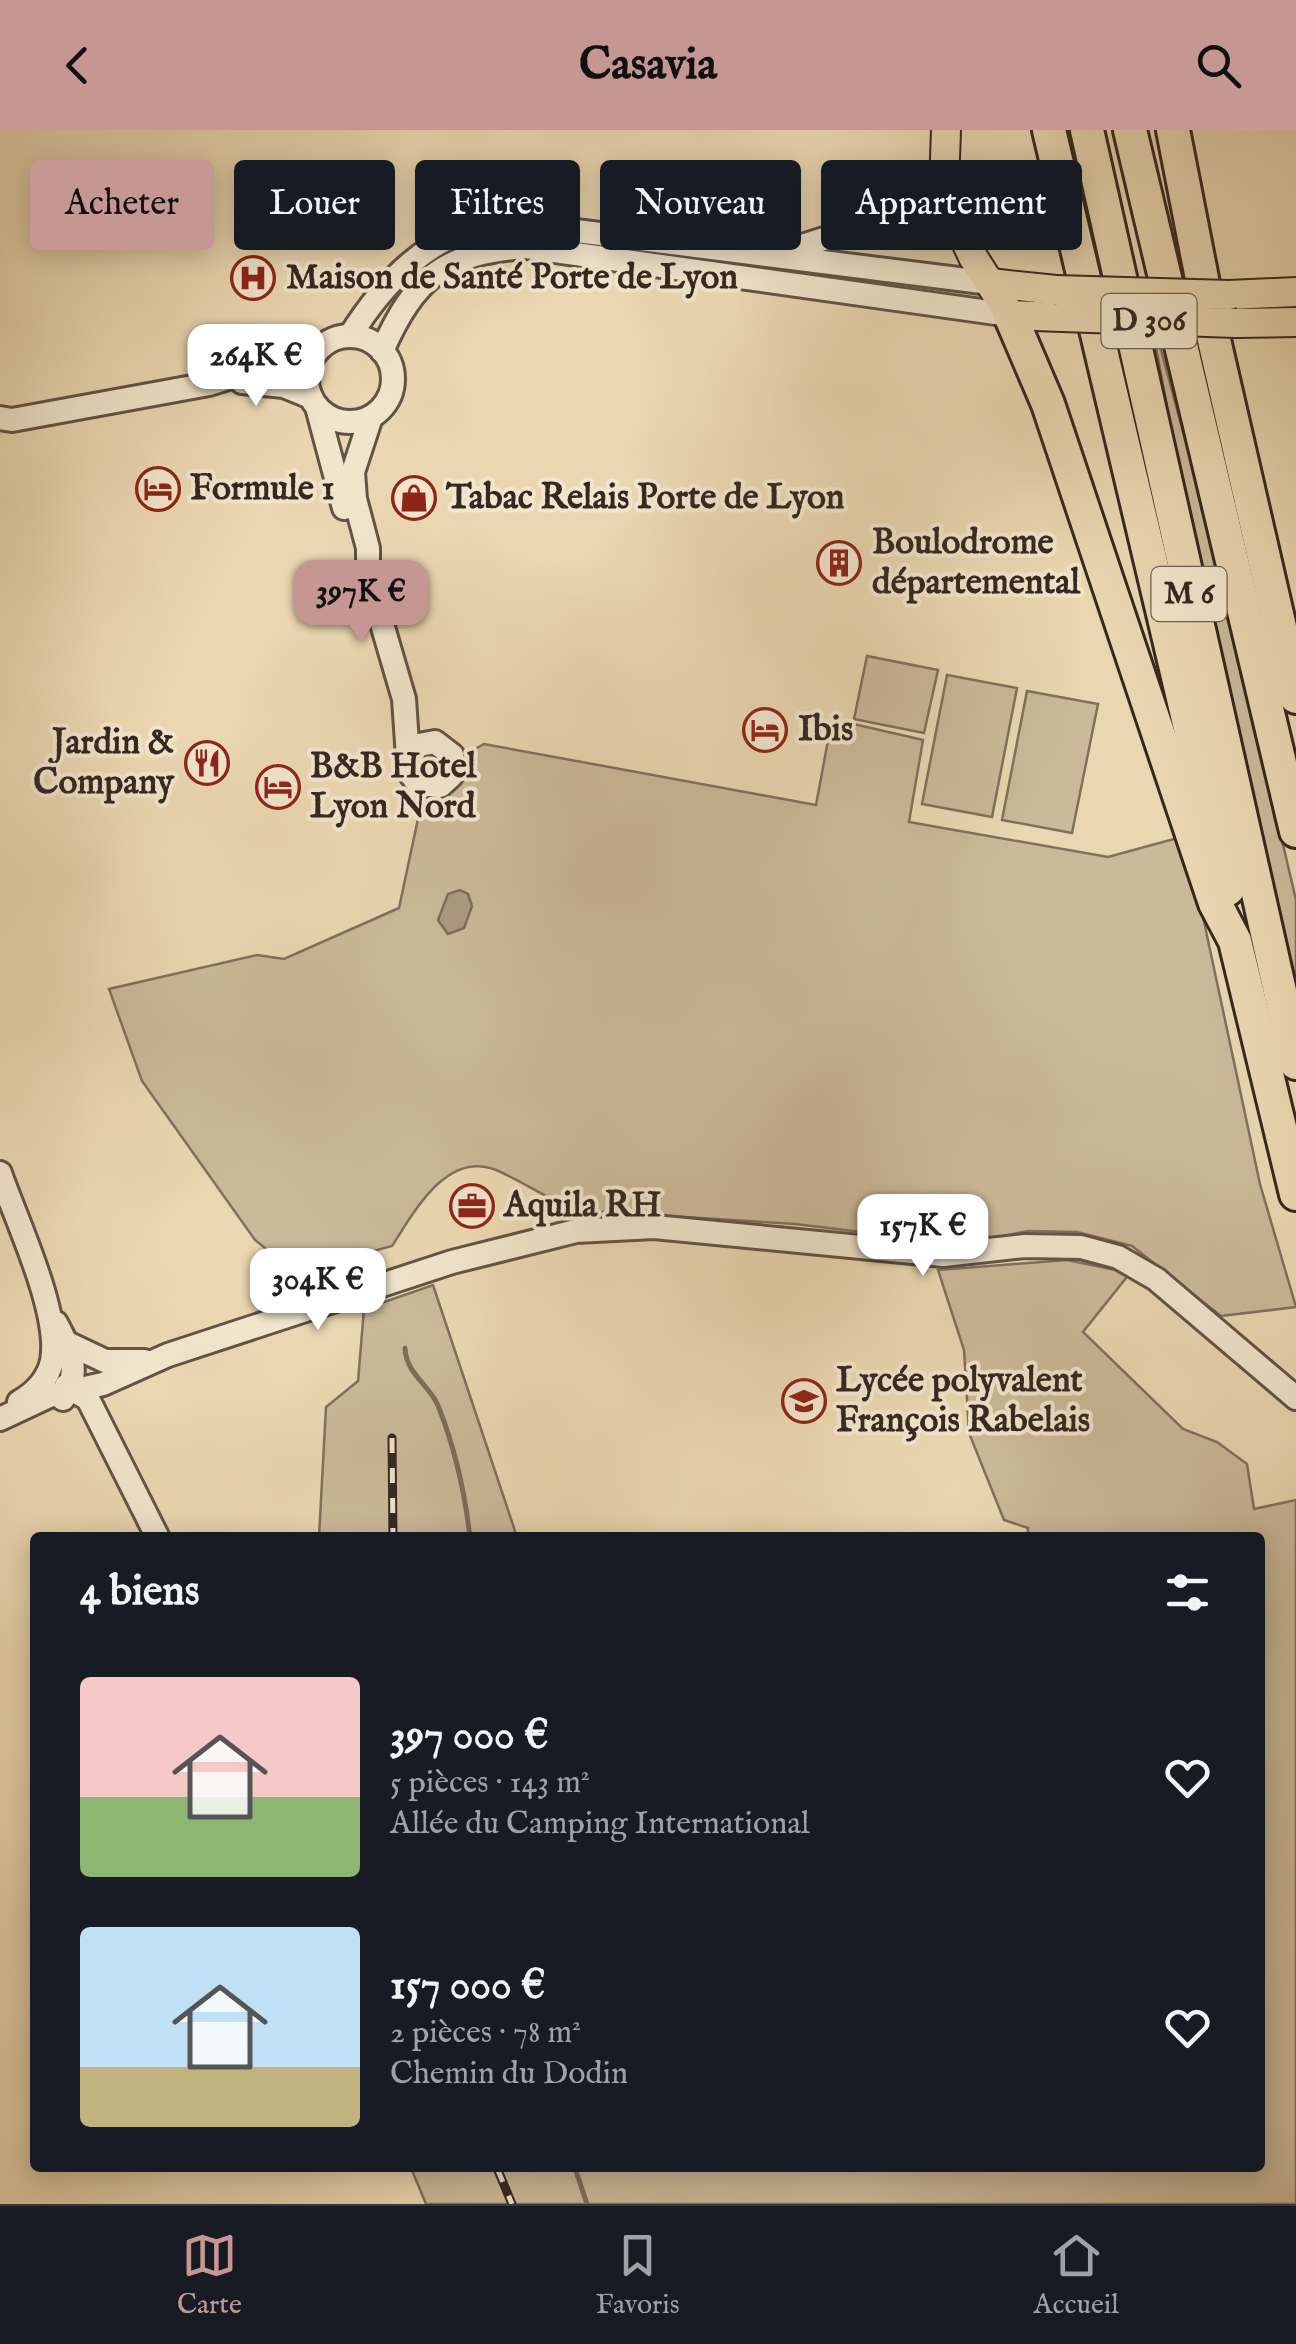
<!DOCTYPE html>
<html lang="fr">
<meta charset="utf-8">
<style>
body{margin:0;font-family:"IM FELL English",serif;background:#20242c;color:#f1f3f6;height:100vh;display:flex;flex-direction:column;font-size:38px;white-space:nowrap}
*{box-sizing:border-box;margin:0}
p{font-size:32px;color:#9ea1a6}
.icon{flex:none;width:55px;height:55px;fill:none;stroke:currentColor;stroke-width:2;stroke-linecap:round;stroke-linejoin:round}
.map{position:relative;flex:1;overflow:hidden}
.drawer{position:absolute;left:30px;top:1402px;width:1235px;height:640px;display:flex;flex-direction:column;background:#171b24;border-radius:10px;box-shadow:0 5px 25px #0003}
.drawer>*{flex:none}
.guide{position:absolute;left:30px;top:30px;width:1238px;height:90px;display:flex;gap:20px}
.price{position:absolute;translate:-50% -85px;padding:0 22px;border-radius:20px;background:#fff;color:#222;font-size:32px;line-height:65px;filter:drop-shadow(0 2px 5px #0008)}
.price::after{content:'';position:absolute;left:50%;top:60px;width:30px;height:22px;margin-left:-15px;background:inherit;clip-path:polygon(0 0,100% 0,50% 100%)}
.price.on{background:#c59692;color:#111}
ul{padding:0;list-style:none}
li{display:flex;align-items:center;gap:30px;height:250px;padding:0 50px}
li span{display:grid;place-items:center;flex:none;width:280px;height:200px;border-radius:10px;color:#555}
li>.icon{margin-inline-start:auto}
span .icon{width:120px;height:120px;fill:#fffc;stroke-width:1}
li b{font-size:42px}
h2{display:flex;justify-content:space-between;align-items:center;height:120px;padding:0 50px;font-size:42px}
.chip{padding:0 35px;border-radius:10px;background:#171b24;box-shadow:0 5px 25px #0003;font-size:35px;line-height:90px}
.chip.on{background:#c59692;color:#111}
header{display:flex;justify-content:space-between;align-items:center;height:130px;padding:0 50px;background:#c59692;color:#111;font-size:45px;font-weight:700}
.dock{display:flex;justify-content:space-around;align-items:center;height:140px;border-top:2px solid #363941;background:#171b24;font-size:28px;color:#9ea1a6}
.dock a{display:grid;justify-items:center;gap:5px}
.dock .on{color:#c59692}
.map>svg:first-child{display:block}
.green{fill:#cbb999;stroke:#80705e;stroke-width:2.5}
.water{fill:#ad9b80;stroke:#7d6d5a;stroke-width:2.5}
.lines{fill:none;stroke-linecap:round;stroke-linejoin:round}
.stream{stroke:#7d6d5a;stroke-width:5}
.minor-casing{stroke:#635346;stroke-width:28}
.major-casing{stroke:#362722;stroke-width:32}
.highway-casing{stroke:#362722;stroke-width:38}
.minor{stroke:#f1e5cc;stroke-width:22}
.major{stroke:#ead7b1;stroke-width:28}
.highway{stroke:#ead7b1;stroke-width:32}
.rail-casing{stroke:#362722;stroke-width:9}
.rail{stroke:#f1e5cc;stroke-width:5;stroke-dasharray:15;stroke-linecap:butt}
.major-bridge-casing{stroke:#362722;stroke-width:32;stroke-linecap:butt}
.major-bridge{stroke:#ead7b1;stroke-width:28}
.labels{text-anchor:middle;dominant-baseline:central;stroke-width:8;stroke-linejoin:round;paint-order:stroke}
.shield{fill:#f1e5cc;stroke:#6e6055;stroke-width:2.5}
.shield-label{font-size:32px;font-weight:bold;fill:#362722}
.poi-label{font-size:35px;font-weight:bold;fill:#362722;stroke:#f1e5cc;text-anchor:start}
</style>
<header><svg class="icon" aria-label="back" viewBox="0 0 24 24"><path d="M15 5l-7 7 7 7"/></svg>Casavia<svg class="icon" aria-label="search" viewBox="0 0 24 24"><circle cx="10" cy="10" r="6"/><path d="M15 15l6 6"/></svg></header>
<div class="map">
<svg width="1296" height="2074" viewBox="0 0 1296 2074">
<rect width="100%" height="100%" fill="#ead7b1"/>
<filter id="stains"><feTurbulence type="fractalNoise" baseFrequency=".002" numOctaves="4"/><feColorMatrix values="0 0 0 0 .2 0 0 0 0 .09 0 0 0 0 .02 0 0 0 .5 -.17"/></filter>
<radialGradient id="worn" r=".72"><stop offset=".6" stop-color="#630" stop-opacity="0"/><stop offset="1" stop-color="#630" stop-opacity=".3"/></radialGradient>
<g class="green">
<polygon points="1160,216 1209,399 1296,770 1296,883 1191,408 1156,217"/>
<polygon points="867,526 938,540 924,603 854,589"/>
<polygon points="947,545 1017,558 992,687 922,674"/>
<polygon points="1027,561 1098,574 1072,703 1002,690"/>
<path d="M832 589 923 610 909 692 1108 727 1181 707 1196 754 1260 1054 1296 1177 1221 1186 1132 1116 1077 1102 1028 1101 961 1114 795 1094 589 1081C553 1075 529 1054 496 1040 447 1020 414 1082 392 1116L319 1136 281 1131 255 1110 142 951 109 859 257 825 284 829 399 778 425 656 454 631 484 614 816 675Z"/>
<polygon points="1067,1130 1130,1143 1083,1202 1183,1299 1217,1312 1247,1334 1254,1379 1296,1370 1296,2074 426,2074 411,2038 1260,2038 1260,1408 1028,1407 1028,1398 1004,1390 969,1303 964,1220 938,1140"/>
<polygon points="433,1155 517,1407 319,1407 326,1277 358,1251 364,1179"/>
</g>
<polygon class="water" points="460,760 468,764 472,776 464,798 448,804 438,790 448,764"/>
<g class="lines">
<g class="stream">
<path d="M405 1218C406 1245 431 1255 439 1278 455 1319 465 1363 470 1408"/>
<polyline points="575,2038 587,2074"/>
</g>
<g class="minor-casing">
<g id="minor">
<polyline points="777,124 899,85 944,57"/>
<path d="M350 206C385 150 430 104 497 91L990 153"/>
<circle cx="350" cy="249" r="43"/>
<path d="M382 221C415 146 446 123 526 117L1010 185"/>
<polyline points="242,252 284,256 311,267"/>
<polyline points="317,277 344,378"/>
<polyline points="371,287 353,342 355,369 368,418 368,446 404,569 409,642 418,654 440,656 451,646 452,625 435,612 419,615 409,627"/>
<polyline points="0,288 12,290 209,254 319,219"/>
<path d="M0 1043C16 1090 61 1183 52 1231 48 1249 35 1263 19 1272"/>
<path d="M56 1193C70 1219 82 1243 63 1269"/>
<polyline points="67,1213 105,1231 144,1231"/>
<polyline points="66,1256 88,1269 158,1408"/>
<polyline points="0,1289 49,1266 103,1254 168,1225 452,1132 576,1101 654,1097 943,1125 1025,1116 1081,1117 1118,1127 1156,1149 1296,1268"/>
</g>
</g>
<g class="major-casing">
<g id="major">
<polyline points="946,0 944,57 948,73 973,127 1010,185 1062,187"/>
<polyline points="990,153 1056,160"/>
<polyline points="1229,165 1296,162"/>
<polyline points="1236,193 1296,192"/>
</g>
</g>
<g class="highway-casing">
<g id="highway">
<polyline points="1049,0 1228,759"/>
<polyline points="1087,0 1296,933"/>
<polyline points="1130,0 1296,701"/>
<polyline points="1173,0 1214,210 1296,567"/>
<polyline points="1010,185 1048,274 1215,773 1235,811 1296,1064"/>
</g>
</g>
<use href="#minor" class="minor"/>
<use href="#major" class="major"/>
<use href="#highway" class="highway"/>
<g class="rail-casing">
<g id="rail">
<polyline points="392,1308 393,1408"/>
<polyline points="497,2038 512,2074"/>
</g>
</g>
<use href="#rail" class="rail"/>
<g class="major-bridge-casing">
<g id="major-bridge">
<polyline points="1056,160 1229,165"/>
<polyline points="1062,187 1236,193"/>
</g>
</g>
<use href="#major-bridge" class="major-bridge"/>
</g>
<defs>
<g id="hospital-ring" transform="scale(2.25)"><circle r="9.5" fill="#f1e5cc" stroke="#8f2418" stroke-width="1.5"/><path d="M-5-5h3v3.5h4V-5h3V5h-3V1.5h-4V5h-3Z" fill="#8f2418"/></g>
<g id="hotel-ring" transform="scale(2.25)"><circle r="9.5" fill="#f1e5cc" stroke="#8f2418" stroke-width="1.5"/><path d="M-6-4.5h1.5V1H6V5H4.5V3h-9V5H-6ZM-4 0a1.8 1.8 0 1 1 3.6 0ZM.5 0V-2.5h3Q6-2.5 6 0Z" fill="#8f2418"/></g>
<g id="shop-ring" transform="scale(2.25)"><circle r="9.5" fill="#f1e5cc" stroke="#8f2418" stroke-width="1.5"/><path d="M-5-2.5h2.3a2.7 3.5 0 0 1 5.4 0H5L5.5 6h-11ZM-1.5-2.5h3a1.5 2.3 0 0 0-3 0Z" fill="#8f2418"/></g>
<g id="building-ring" transform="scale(2.25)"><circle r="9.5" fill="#f1e5cc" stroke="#8f2418" stroke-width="1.5"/><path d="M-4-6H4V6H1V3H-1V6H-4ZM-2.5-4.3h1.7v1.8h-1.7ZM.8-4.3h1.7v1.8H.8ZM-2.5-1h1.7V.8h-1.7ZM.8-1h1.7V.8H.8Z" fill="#8f2418"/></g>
<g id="restaurant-ring" transform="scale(2.25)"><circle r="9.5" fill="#f1e5cc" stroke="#8f2418" stroke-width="1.5"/><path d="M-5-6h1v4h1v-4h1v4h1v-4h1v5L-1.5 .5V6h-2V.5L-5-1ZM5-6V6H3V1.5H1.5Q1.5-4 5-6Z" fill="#8f2418"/></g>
<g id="office-ring" transform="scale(2.25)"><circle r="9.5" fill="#f1e5cc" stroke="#8f2418" stroke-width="1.5"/><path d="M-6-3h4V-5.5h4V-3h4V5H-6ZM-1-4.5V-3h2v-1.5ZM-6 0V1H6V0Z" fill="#8f2418"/></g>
<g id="school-ring" transform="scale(2.25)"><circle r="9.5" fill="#f1e5cc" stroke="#8f2418" stroke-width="1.5"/><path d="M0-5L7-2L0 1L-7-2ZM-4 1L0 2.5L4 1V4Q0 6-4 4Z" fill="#8f2418"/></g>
</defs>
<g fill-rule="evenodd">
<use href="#hospital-ring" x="253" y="148"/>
<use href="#hotel-ring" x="158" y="359"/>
<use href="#shop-ring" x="414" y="368"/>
<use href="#building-ring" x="839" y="433"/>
<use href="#hotel-ring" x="765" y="600"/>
<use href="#restaurant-ring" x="207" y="633"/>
<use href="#hotel-ring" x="278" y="657"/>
<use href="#office-ring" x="472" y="1076"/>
<use href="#school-ring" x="804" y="1271"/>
</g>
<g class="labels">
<g class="shield">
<rect x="1101.5" y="164" width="95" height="54" rx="8"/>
<rect x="1151.5" y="437" width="75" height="54" rx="8"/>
</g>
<g class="shield-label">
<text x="1149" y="191">D 306</text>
<text x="1189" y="464">M 6</text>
</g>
<g class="poi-label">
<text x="286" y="148">Maison de Santé Porte de Lyon</text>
<text x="190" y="359">Formule 1</text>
<text x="446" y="368">Tabac Relais Porte de Lyon</text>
<text x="872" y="413">Boulodrome<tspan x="872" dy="40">départemental</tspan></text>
<text x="798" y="600">Ibis</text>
<text x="174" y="613" text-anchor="end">Jardin &amp;<tspan x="174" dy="40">Company</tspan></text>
<text x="310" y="637">B&amp;B Hotel<tspan x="310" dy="40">Lyon Nord</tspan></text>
<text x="504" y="1076">Aquila RH</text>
<text x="836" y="1251">Lycée polyvalent<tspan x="836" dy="40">François Rabelais</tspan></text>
</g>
</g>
<rect width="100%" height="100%" filter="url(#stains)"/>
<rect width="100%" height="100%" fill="url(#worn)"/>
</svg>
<b class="price" style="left:256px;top:279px">264K €</b>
<b class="price on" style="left:361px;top:515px">397K €</b>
<b class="price" style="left:923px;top:1149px">157K €</b>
<b class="price" style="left:318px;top:1203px">304K €</b>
<div class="guide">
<a class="chip on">Acheter</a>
<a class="chip">Louer</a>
<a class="chip">Filtres</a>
<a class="chip">Nouveau</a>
<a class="chip">Appartement</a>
</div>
<section class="drawer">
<h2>4 biens<svg class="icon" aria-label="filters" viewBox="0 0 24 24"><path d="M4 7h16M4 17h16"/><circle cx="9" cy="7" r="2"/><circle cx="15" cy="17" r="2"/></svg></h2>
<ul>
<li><span style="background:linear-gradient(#f6c9c9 60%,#8fb573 0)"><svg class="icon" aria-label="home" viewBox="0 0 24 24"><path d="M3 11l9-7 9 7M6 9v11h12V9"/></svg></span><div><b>397 000 €</b><p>5 pièces · 143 m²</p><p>Allée du Camping International</p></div><svg class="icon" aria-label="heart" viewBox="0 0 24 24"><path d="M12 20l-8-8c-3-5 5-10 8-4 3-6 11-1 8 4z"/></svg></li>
<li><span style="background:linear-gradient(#bfe0f5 70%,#c2b280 0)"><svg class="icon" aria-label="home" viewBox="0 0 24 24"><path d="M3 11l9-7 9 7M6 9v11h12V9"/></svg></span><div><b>157 000 €</b><p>2 pièces · 78 m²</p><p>Chemin du Dodin</p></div><svg class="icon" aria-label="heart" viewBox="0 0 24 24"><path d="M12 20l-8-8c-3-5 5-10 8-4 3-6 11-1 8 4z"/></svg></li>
</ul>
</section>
</div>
<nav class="dock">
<a class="on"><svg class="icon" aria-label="map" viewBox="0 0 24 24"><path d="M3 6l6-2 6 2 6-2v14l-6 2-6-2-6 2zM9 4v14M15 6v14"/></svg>Carte</a>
<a><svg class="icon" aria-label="saved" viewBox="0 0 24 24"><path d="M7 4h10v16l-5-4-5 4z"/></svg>Favoris</a>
<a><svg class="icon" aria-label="home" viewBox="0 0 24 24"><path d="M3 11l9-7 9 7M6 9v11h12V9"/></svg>Accueil</a>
</nav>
